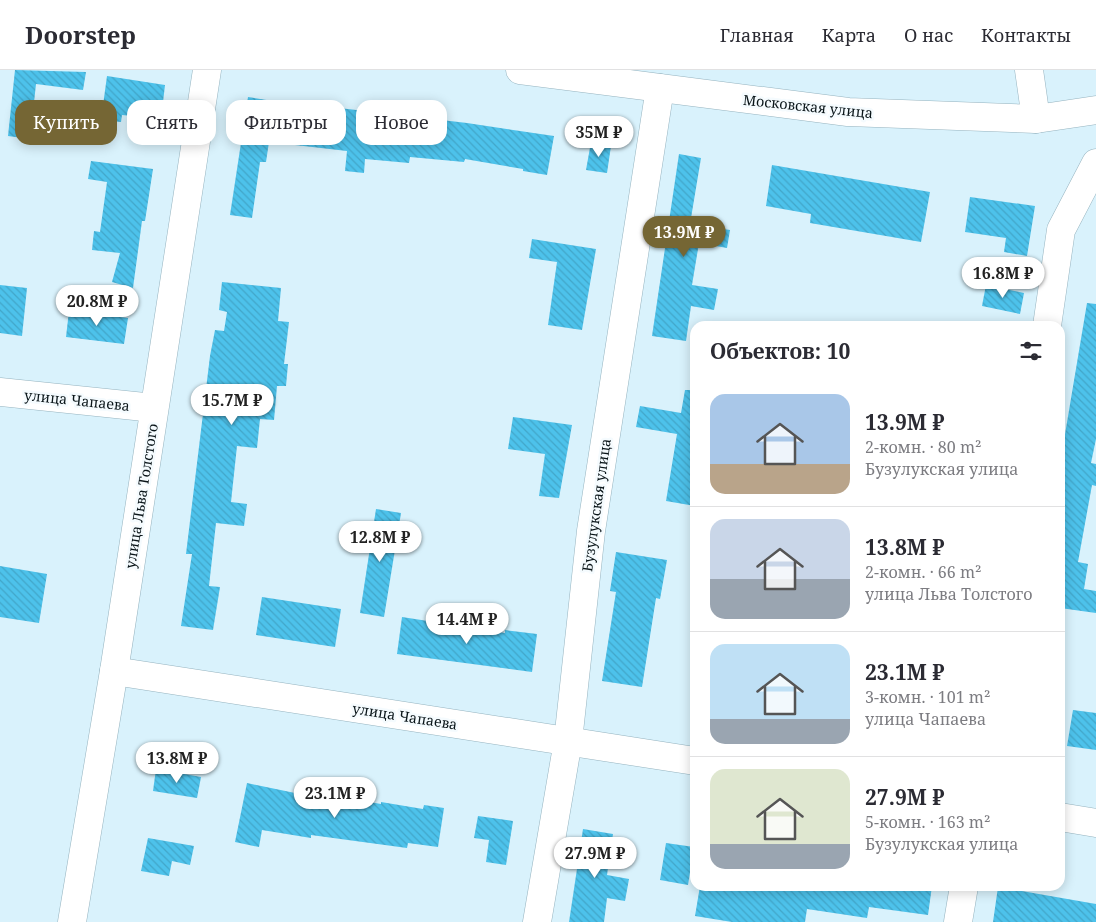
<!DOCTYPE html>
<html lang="ru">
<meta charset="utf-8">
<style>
body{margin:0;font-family:"Noto Serif",serif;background:#f7f7f7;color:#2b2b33;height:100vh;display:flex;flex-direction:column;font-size:19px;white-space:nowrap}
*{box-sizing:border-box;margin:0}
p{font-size:16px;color:#7c7c81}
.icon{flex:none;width:28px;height:28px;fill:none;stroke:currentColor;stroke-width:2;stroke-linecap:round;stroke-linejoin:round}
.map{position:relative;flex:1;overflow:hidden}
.sheet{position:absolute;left:690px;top:251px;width:375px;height:570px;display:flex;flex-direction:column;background:#fff;border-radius:15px;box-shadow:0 2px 12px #0003}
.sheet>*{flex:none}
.banner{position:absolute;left:15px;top:30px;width:475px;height:45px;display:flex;gap:10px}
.price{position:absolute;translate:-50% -42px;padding:0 11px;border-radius:18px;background:#fff;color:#222;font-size:16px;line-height:32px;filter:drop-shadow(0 1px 2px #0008)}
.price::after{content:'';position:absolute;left:50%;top:30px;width:15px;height:11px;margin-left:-8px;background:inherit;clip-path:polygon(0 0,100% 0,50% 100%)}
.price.selected{background:#756634;color:#fff}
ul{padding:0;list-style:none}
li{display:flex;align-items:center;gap:15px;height:125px;padding:0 20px}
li+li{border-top:1px solid #e1e1e2}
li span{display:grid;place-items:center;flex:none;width:140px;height:100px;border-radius:15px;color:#555}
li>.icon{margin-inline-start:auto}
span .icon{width:60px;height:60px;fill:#fffc;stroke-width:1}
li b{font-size:21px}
h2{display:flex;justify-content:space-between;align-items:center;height:60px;padding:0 20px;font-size:21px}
.pill{padding:0 18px;border-radius:15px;background:#fff;box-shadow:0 2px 12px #0003;font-size:18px;line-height:45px}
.pill.selected{background:#756634;color:#fff}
header{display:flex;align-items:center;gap:30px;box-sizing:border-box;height:70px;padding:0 25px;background:#fff;border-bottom:1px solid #e1e1e2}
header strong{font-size:24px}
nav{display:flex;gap:28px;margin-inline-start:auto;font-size:18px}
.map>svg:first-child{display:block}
.building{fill:url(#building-back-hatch)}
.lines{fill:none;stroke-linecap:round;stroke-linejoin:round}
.minor-casing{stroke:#95b3bf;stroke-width:29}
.minor{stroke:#fff;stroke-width:28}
.labels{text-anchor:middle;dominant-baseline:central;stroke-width:5;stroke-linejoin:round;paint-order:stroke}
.street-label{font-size:14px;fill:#0a1519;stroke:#f5fbfe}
</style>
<header>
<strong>Doorstep</strong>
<nav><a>Главная</a><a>Карта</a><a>О нас</a><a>Контакты</a></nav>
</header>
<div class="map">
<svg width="1096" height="852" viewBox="0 0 1096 852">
<defs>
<pattern id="building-back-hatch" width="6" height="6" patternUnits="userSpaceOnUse" patternTransform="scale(1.25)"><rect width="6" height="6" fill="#4dc2eb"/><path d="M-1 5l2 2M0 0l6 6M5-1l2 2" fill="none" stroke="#42a6c9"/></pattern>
</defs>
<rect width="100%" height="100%" fill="#d9f2fc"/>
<g class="building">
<polygon points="15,0 86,2 83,20 36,14 30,69 8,66"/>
<polygon points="107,6 165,15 161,49 122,45 121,52 101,50"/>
<polygon points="248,27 304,36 305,34 467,53 554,66 547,105 523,101 523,99 465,89 464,92 410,87 409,93 365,89 364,103 345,101 347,81 269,72 266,92 260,92 252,148 230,145"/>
<polygon points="591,72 611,76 607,103 586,100"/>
<polygon points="679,84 701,88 690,154 730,160 727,178 699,173 692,215 718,219 714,240 691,236 686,271 652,266"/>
<polygon points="91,91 153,99 145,151 142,151 133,218 112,212 120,183 92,180 94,161 100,162 107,112 88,109"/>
<polygon points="772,95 930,122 921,172 810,153 811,144 766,136"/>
<polygon points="970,127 1035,136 1027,186 1004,182 1006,168 965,162"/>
<polygon points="532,169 596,179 582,260 548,255 557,192 529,188"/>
<polygon points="222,212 281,218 278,251 289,252 284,294 288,294 286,316 277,316 274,350 260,349 257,378 237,376 231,432 247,434 244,456 216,453 209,516 220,517 213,560 181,556 192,484 186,484 210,286 215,260 224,261 227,242 219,240"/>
<polygon points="0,215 27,218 22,266 0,263"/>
<polygon points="986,215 1024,223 1020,244 982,236"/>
<polygon points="1087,233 1096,234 1096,369 1091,393 1096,394 1096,416 1092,415 1078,492 1088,494 1084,519 1096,521 1096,543 1060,538 1060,394"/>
<polygon points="69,241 128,248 124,274 66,267"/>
<polygon points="685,320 695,320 695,436 666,431 677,364 636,357 640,336 681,343"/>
<polygon points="513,347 572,355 559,428 539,426 545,384 508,379"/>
<polygon points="376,439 401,443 384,547 360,543"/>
<polygon points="616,482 667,490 660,529 656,528 642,617 602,611 616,522 610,521"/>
<polygon points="0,496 47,504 39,553 0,547"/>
<polygon points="262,527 341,539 335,577 256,565"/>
<polygon points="402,547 505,563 505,560 537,564 532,602 397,584"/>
<polygon points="1073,640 1096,643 1096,680 1067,676"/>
<polygon points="156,699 201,707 197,728 153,721"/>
<polygon points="247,713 295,723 295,719 381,734 381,732 423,739 424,735 444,738 438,777 408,773 407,778 311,765 311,768 262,760 259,777 235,772"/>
<polygon points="478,746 513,751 506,795 486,792 489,770 474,768"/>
<polygon points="583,759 613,764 607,805 629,809 625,831 607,828 604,852 569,852"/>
<polygon points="148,768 194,776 190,795 172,791 169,806 141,801"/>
<polygon points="666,773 694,777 688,815 660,810"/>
<polygon points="700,816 932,816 928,845 869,837 867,848 807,839 805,852 732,852 695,846"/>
<polygon points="998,817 1096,834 1096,852 993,852"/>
</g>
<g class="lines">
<g class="minor-casing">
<g id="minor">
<polyline points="520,0 848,42 1036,49 1096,40"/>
<polyline points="1029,0 1036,49"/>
<polyline points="1047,256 1061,160 1096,93"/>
<polyline points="0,322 154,338"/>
<polyline points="114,601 695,691"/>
<polyline points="1060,747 1096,753"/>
<polyline points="72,852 114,601 207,0"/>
<polyline points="537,852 568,671 591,461 660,18"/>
<polyline points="958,852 964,816"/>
</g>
</g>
<use href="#minor" class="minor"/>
</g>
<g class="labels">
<g class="street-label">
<text transform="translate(808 36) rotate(6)">Московская улица</text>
<text transform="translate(77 330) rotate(6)">улица Чапаева</text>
<text transform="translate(141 426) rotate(-81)">улица Льва Толстого</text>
<text transform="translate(596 435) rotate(-82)">Бузулукская улица</text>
<text transform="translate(405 646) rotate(9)">улица Чапаева</text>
</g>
</g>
</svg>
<b class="price" style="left:599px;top:88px">35M ₽</b>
<b class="price selected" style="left:684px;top:188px">13.9M ₽</b>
<b class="price" style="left:1003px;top:229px">16.8M ₽</b>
<b class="price" style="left:97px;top:257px">20.8M ₽</b>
<b class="price" style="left:232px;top:356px">15.7M ₽</b>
<b class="price" style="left:380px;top:493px">12.8M ₽</b>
<b class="price" style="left:467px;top:575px">14.4M ₽</b>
<b class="price" style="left:177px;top:714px">13.8M ₽</b>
<b class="price" style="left:335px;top:749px">23.1M ₽</b>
<b class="price" style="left:595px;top:809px">27.9M ₽</b>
<div class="banner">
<a class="pill selected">Купить</a>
<a class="pill">Снять</a>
<a class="pill">Фильтры</a>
<a class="pill">Новое</a>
</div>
<section class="sheet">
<h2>Объектов: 10<svg class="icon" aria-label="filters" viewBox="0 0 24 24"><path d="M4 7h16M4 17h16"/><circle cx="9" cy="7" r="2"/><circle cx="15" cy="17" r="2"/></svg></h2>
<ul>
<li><span style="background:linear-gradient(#a9c7e8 70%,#b9a48a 0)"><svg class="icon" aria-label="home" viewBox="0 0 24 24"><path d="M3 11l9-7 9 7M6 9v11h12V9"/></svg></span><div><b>13.9M ₽</b><p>2-комн. · 80 m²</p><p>Бузулукская улица</p></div></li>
<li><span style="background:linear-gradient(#c9d6e8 60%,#9aa5b1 0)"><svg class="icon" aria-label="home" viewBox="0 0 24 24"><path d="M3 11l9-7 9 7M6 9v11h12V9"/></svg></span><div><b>13.8M ₽</b><p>2-комн. · 66 m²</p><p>улица Льва Толстого</p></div></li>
<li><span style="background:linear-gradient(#bfe0f5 75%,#9aa5b1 0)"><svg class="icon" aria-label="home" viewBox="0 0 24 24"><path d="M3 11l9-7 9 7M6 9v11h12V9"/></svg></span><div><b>23.1M ₽</b><p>3-комн. · 101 m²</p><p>улица Чапаева</p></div></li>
<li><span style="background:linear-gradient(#dfe7d0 75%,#9aa5b1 0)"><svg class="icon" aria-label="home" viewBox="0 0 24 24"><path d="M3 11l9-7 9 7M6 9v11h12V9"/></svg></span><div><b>27.9M ₽</b><p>5-комн. · 163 m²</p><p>Бузулукская улица</p></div></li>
</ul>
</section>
</div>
